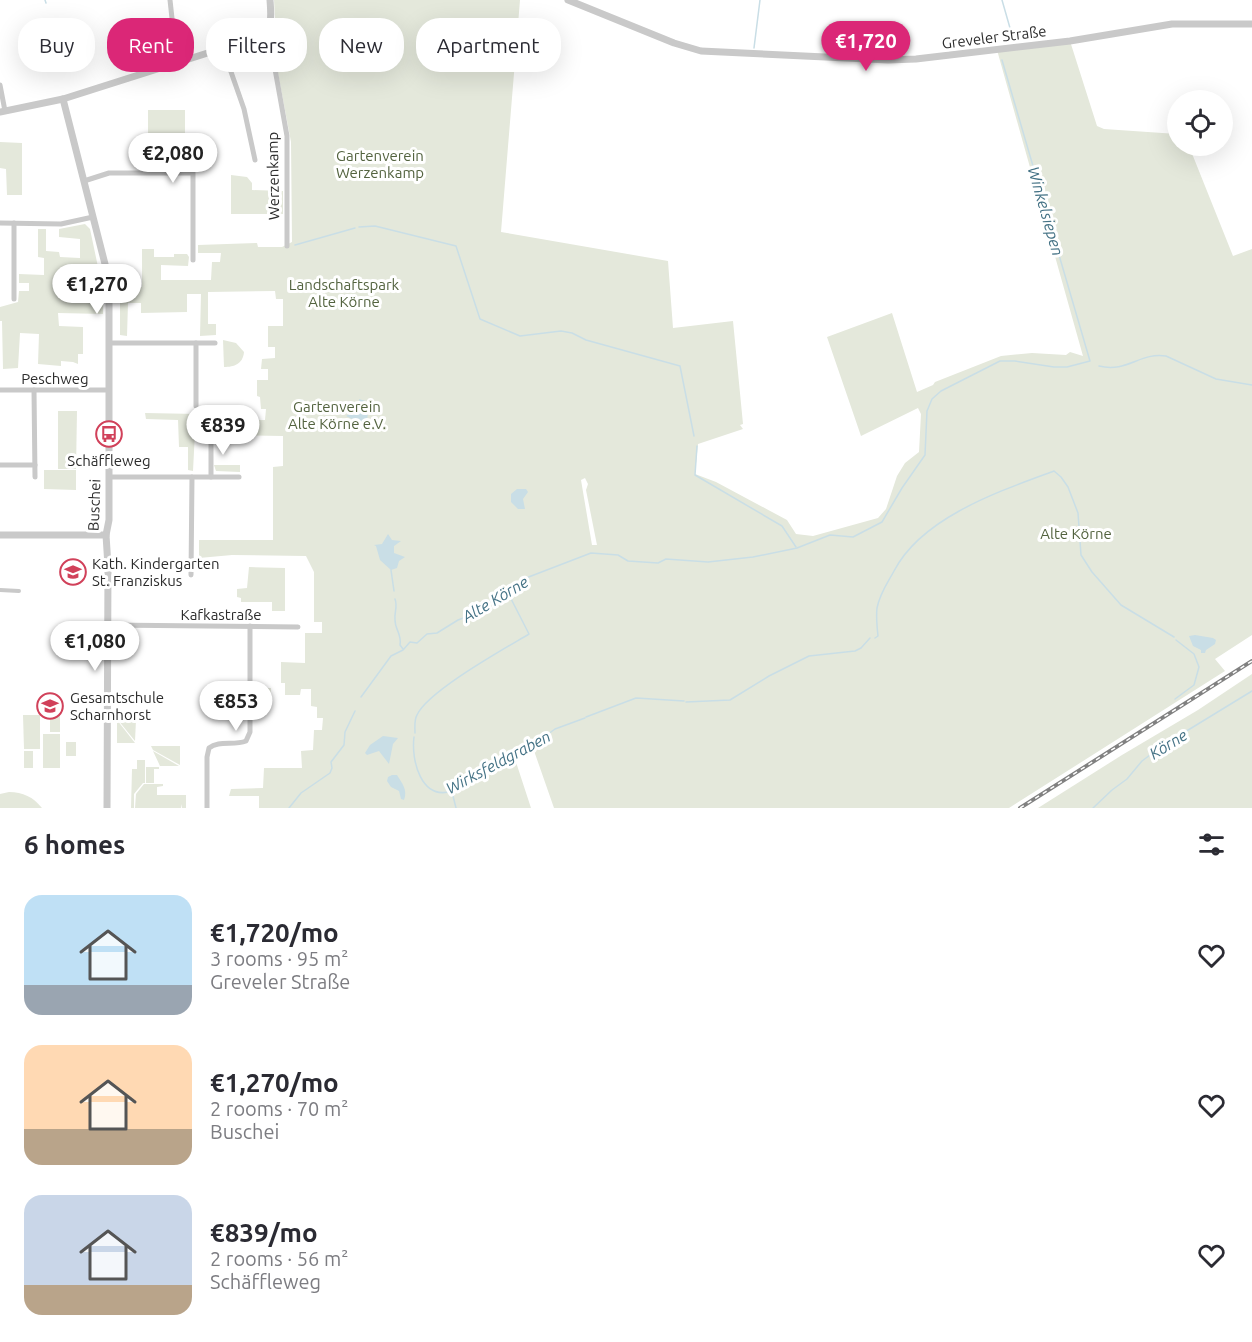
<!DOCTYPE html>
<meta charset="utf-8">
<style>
body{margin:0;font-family:Ubuntu,sans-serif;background:#f2f2f3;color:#2b2b33;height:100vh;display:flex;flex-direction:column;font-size:22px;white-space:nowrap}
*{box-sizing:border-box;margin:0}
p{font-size:20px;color:#7c7c81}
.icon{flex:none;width:33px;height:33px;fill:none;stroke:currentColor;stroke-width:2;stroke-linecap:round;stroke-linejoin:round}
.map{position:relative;height:808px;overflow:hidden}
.side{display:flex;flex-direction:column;background:#fff;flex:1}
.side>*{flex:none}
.banner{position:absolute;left:18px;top:18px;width:600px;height:54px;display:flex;gap:12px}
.tools{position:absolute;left:1167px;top:90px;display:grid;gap:12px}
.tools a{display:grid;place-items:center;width:66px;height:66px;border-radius:50%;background:#fff;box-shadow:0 6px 24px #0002;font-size:30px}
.price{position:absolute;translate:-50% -51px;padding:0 14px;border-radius:21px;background:#fff;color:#222;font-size:20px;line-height:39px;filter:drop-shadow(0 2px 3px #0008)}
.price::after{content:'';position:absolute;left:50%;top:36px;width:18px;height:14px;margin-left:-9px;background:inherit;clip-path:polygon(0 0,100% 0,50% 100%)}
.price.active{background:#db2777;color:#fff}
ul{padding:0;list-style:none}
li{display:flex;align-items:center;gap:18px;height:150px;padding:0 24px}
li span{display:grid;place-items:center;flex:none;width:168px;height:120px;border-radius:18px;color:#555}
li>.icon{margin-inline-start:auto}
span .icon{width:72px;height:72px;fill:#fffc;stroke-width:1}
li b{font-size:26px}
h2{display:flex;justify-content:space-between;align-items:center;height:72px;padding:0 24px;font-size:26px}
.tag{padding:0 21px;border-radius:24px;background:#fff;box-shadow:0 6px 24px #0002;font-size:21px;line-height:54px}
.tag.active{background:#db2777;color:#fff}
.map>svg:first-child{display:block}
.green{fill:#e4e8db;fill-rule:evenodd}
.water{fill:#c9dee6}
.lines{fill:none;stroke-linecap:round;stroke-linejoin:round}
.stream{stroke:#c9dee6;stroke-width:1.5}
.pedestrian{stroke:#c9c9c9;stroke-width:4}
.minor{stroke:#c9c9c9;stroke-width:5}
.tertiary{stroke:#c9c9c9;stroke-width:7}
.rail-casing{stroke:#818181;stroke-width:4}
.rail{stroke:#fff;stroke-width:1.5;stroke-dasharray:4.5;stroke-linecap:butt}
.labels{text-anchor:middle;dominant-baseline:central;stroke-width:6;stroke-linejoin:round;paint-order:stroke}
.street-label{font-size:15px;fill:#2c2c2c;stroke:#fff}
.park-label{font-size:15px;fill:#53633f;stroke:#fff}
.poi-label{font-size:15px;fill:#2c2c2c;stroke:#fff;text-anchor:start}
.water-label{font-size:16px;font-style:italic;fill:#447285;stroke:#fff}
</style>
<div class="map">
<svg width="1252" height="808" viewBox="0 0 1252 808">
<rect width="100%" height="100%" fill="#fff"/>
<g class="green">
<path d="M274 0H520L501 232 668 261 673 328 733 321 743 424 740 425 743 429 698 444 695 474 716 482 787 520 796 534 813 536 878 518 886 509 897 476 905 463 919 452 921 414 918 408 861 436 827 337 892 313 917 392 933 385 935 382 1001 356 1032 353 1066 355 1070 352 1083 356 997 50 1070 41 1097 126 1104 129 1177 134 1178 146H1189L1233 256 1252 249V635L1215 659 1225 671 1009 808H554L532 745 514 756 531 808H259V796H229L231 789 263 788 264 768H302L301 751 313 750 314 730H322L323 718H317V707L311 706V689H301L300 695H285V683H281V662L305 663V633H322V622H314V572L306 556 232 555 199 558V540H273V467L283 466V436L207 435 206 432H195L193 471 188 470V447H179L178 420 146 419 145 413 198 414 199 408H206V413H226L227 405H240L241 420H265L266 409H261L260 397 257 396V380H268V369H261L262 359 275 358V347H268V326H283V299H276L275 291 208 292V324H216V335L200 336 201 294H187V312L141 313V303H128L127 336 120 335V288L142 287V249H154V257H174V254H187L189 257 188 266 161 265V280H211L212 262H220L221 253H198V245L257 243 258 247H282L292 242 291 142 278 73ZM585 478 588 484 586 490 597 545H592L581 480Z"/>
<rect x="148" y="110" width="37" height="34"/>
<polygon points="0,142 22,143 22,195 7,195 6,169 0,168"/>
<polygon points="231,175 247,177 252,183 252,190 283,191 283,214 231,214"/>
<polygon points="85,224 90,229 102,286 62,286 61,299 103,300 103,314 58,313 59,326 83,327 83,354 78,354 78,364 73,362 61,361 61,366 38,364 39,334 20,333 18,368 3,369 2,321 0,321 0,307 18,302 19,291 29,291 29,283 19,283 19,274 44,275 44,258 38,257 38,229 46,229 46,251 59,252 60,257 80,258 80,239 59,237 59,229"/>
<path d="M223 340 236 343 244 352C243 364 234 367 224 367Z"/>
<polygon points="58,411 77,411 76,469 58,469"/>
<polygon points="214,465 240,465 240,472 216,471"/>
<polygon points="44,470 76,470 76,490 44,489"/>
<polygon points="249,567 285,568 285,611 272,611 272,602 241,602 241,598 237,597 237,589 247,588"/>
<polygon points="1252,674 1252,808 1038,808 1122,755 1198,710"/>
<polygon points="254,688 271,688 269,707 259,707 258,703 254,703"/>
<polygon points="23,715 40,715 40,749 24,749"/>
<rect x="50" y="715" width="10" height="17"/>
<polygon points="117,720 135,743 117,743"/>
<polygon points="118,720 136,720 135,741"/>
<rect x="43" y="734" width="17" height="34"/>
<rect x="66" y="742" width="10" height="14"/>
<polygon points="151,746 180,746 180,765 153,750"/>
<rect x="24" y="751" width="9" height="17"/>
<polygon points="153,751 179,766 160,766"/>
<polygon points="137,760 145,760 145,783 143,783 134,794 134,808 131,808 132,769 137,769"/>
<polygon points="146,767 159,767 159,769 154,769 154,783 146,783"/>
<polygon points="144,784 163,784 163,786 157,787 157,795 186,795 186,808 182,808 181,804 181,808 135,808 136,794"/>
<path d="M9 792C23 792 33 797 42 808H0V794Z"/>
</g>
<g class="water">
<polygon points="359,399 369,402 373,406 368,413 367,420 360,421 354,427 354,420 346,416 351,413 345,403 352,409 356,408 360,404"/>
<polygon points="517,489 526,489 528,492 523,499 525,509 518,509 511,502 511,494"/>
<polygon points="388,534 392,540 401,541 394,546 394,553 405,557 399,561 397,568 391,570 380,560 376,546 374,545 382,544"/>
<polygon points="1195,635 1213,638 1216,640 1215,644 1206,650 1205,653 1201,653 1201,650 1193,646 1189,636"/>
<polygon points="383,736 398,738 393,744 389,764 379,751 367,755 365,753 370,745"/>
<path d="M392 775H397C402 783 408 790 404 800L401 799 399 791 391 787 387 781 388 777Z"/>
</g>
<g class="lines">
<g class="stream">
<polyline points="45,0 46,3"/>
<polyline points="1002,0 1010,28"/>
<polyline points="754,48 760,0"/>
<polyline points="359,227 375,226 456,246 480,319 520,336 561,331 572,333 586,340 680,366 694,436"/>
<polyline points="295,245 355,228"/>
<path d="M1099 366C1127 373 1140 352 1166 356L1216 379 1252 385"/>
<polyline points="697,446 695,475 782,526 796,547"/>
<polyline points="391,570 394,591"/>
<path d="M395 599C398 607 394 612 395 620 395 630 402 634 400 645L403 649"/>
<path d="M875 638 878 636C877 627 876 617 877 608 880 593 887 584 894 571 922 517 1000 491 1054 471L1061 477 1068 487 1078 513 1081 555 1092 572 1121 605 1174 637"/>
<polyline points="361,697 391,656 403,650 410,642 417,643 427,634 437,633 458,620 474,614 488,603 526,578 591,553 618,555 628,561 658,563 666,559 708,562 753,557 797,548 830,535 853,537 882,522 902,488 925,455 927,411 932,399 941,391 1000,361 1015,361 1054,367 1067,367 1090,361 1002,60"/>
<polyline points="1175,699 1194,685 1199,667 1194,654 1176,640"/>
<polyline points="686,702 730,700 769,676 809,656 855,651 861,648 870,638"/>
<polyline points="586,717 636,698 684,701"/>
<path d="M415 733C415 727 414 720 417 715 428 691 504 649 529 634L507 591"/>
<path d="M414 737C411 760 421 801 452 791L505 756 518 753 536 743 555 729 585 718"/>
<polyline points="452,792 456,808"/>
<polyline points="289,808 301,793 330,773 332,768 331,762 344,745 345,732 355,711"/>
<polyline points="1093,808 1112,790 1127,779 1142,761 1162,746 1252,691"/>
</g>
<polyline class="pedestrian" points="0,590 19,591"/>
<g class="minor">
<polyline points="170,0 177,64"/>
<polyline points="268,30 271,36 275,69 287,136 287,246"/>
<polyline points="223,49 244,109 255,160"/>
<polyline points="0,85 5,111"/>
<polyline points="84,181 109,173 193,173 193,260"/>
<polyline points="0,223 61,224 93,217"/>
<polyline points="14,299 14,223"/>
<polyline points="109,343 196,343 196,406"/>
<polyline points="196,343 215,343"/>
<polyline points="0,390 109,390"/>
<polyline points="34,390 35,477"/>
<polyline points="211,436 211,477"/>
<polyline points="0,465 35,465"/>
<polyline points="109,477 239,477"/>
<polyline points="191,575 192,477"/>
<polyline points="108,625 298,627"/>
<path d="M207 808V757L209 748C219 740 234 746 246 741L250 732V626"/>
</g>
<g class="tertiary">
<polyline points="568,0 674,43 701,51 888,60 916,59 1070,41 1172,24 1252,24"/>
<polyline points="63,99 105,264 109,293 109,520 106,535 108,566 107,808"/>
<path d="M0 112 63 99 261 36C273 28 271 14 270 0"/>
<polyline points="0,535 106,535"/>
</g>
<g class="rail-casing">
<polyline id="rail" points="1020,808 1252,661"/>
</g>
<use href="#rail" class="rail"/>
</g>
<defs>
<g id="bus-ring" transform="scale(1.35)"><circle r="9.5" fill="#fff" stroke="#d1415a" stroke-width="1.5"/><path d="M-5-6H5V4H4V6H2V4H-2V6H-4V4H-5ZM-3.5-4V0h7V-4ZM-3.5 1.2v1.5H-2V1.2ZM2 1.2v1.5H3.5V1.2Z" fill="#d1415a"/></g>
<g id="school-ring" transform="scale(1.35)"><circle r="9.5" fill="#fff" stroke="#d1415a" stroke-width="1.5"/><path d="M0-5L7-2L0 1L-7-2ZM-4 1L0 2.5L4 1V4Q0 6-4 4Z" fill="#d1415a"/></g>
</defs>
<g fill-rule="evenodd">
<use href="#bus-ring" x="109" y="434"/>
<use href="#school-ring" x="73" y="572"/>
<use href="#school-ring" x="50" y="706"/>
</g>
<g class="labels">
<g class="street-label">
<text transform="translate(994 37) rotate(-7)">Greveler Straße</text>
<text transform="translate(273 176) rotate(-91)">Werzenkamp</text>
<text x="55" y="378">Peschweg</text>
<text transform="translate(94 505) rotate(-88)">Buschei</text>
<text x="221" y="614">Kafkastraße</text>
</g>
<g class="park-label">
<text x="380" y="155">Gartenverein<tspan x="380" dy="17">Werzenkamp</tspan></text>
<text x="344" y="284">Landschaftspark<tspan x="344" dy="17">Alte Körne</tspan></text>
<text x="337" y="406">Gartenverein<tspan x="337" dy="17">Alte Körne e.V.</tspan></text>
<text x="1076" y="533">Alte Körne</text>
</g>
<g class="poi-label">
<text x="109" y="460" text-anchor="middle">Schäffleweg</text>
<text x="92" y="563">Kath. Kindergarten<tspan x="92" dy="17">St. Franziskus</tspan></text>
<text x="70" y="697">Gesamtschule<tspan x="70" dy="17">Scharnhorst</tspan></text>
</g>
<g class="water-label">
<text transform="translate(1046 211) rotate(74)">Winkelsiepen</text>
<text transform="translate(495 599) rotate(-31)">Alte Körne</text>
<text transform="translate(1168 744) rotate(-32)">Körne</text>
<text transform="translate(498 762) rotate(-28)">Wirksfeldgraben</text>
</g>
</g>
</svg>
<div class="tools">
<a><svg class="icon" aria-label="locate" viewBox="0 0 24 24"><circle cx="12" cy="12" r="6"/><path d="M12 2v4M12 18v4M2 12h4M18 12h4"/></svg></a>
</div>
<b class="price active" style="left:866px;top:72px">€1,720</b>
<b class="price" style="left:173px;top:184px">€2,080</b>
<b class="price" style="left:97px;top:315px">€1,270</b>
<b class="price" style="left:223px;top:456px">€839</b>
<b class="price" style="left:95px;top:672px">€1,080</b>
<b class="price" style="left:236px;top:732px">€853</b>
<div class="banner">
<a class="tag">Buy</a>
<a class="tag active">Rent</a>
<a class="tag">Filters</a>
<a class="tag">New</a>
<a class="tag">Apartment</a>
</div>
</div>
<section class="side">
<h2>6 homes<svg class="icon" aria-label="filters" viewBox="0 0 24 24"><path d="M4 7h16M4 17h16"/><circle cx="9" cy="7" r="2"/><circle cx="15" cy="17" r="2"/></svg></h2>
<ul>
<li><span style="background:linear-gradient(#bfe0f5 75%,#9aa5b1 0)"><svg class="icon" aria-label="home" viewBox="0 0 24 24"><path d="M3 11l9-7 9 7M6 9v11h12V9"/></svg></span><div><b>€1,720/mo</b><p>3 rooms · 95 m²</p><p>Greveler Straße</p></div><svg class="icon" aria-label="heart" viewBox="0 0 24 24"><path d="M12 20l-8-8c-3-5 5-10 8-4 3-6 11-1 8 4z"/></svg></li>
<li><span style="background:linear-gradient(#ffd9b3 70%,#b9a48a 0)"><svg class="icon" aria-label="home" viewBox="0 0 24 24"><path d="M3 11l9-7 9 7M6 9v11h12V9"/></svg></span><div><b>€1,270/mo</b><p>2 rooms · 70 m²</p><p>Buschei</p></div><svg class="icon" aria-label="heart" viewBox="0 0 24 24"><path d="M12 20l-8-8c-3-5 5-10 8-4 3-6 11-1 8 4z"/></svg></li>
<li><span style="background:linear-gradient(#c9d6e8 75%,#b9a48a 0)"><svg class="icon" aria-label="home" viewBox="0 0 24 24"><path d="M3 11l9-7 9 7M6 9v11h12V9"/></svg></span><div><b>€839/mo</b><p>2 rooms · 56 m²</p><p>Schäffleweg</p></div><svg class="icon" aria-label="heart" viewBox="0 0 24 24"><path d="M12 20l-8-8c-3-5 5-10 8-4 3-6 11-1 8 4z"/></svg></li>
</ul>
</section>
